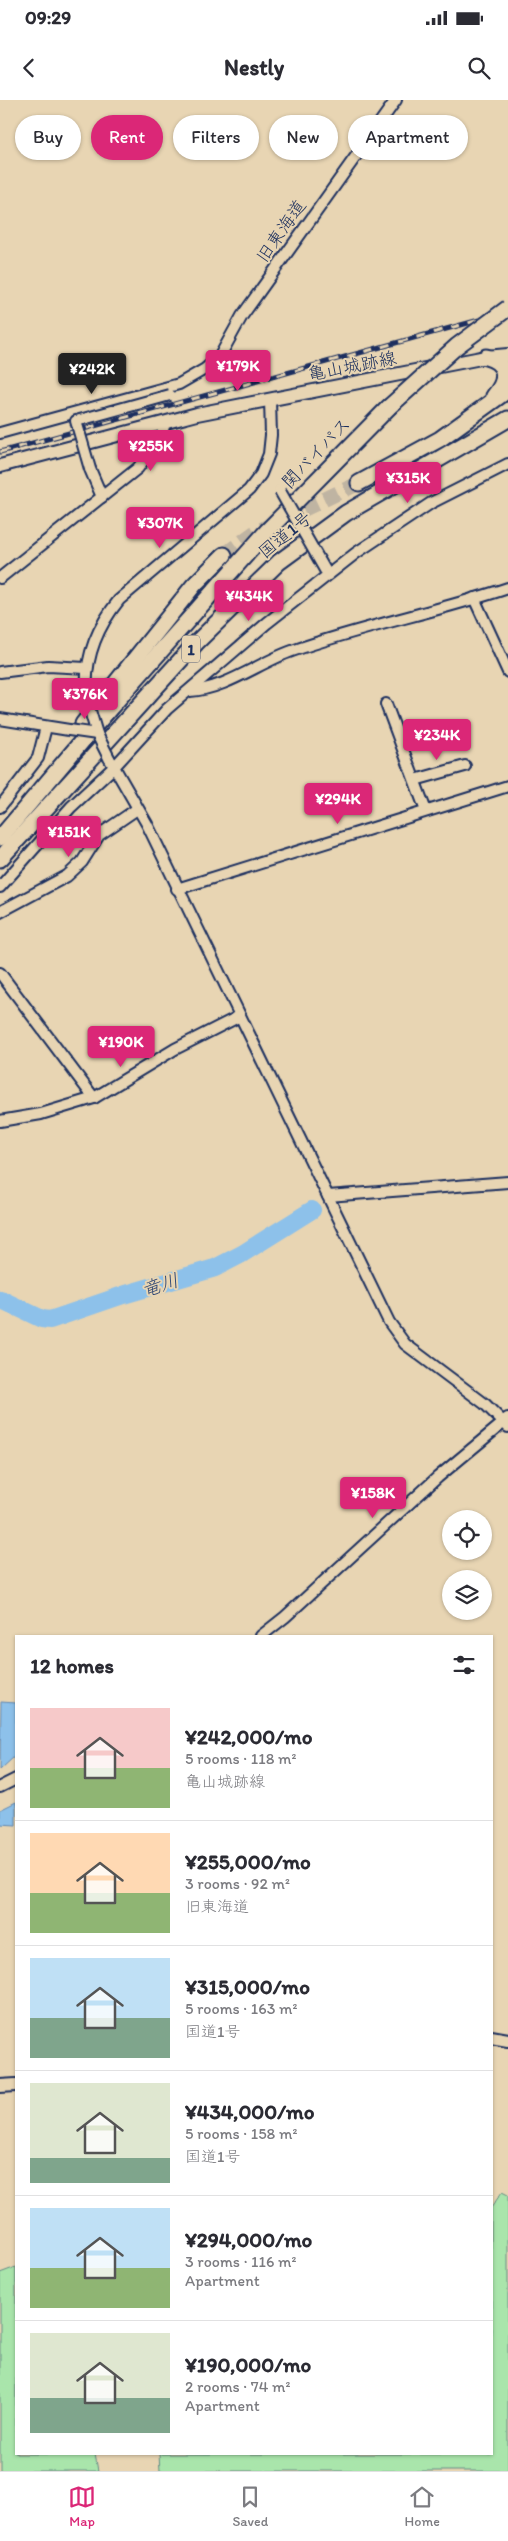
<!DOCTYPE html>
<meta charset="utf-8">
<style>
body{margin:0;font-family:Itim,"Klee One",sans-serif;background:#f7f7f7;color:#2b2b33;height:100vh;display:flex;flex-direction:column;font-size:19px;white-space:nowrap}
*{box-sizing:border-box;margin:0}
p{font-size:16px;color:#7c7c81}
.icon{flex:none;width:28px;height:28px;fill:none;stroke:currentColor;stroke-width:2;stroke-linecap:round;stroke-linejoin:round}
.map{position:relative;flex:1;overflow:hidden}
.side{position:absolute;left:15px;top:1535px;width:478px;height:820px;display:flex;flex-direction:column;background:#fff;border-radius:0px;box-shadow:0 1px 4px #0004}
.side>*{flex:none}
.hud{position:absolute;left:15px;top:15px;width:479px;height:45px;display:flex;gap:10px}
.fabs{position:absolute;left:442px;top:1410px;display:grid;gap:10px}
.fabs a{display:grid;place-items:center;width:50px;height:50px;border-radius:50%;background:#fff;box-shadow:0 1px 4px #0004;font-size:25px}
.price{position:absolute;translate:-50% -42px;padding:0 11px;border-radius:5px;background:#db2777;color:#fff;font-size:16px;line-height:32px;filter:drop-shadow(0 1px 2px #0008)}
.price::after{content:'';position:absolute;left:50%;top:30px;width:15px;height:11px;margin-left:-8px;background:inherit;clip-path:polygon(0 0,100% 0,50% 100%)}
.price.on{background:#222;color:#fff}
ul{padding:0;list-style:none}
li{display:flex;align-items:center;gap:15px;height:125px;padding:0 15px}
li+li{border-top:1px solid #e1e1e2}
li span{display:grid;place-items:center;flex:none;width:140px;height:100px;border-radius:0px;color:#555}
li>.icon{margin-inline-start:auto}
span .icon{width:60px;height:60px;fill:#fffc;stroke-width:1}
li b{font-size:21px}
h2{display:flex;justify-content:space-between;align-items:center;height:60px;padding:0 15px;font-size:21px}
.chip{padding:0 18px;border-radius:22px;background:#fff;box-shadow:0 1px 4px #0004;font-size:18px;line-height:45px}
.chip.on{background:#db2777;color:#fff}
.status{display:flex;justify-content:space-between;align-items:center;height:35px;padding:0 25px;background:#fff;direction:ltr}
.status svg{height:14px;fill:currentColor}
header{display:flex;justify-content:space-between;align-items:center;height:65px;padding:0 15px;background:#fff;font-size:22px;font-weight:800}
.tab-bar{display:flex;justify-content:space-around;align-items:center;height:70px;border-top:1px solid #e1e1e2;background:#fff;font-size:14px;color:#7c7c81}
.tab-bar a{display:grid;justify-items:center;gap:2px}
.tab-bar .on{color:#db2777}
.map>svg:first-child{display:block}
.green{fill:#a9e5ab;stroke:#628a84}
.water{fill:#8dc1ea;stroke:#5f87b2}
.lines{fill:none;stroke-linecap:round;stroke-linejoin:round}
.river{stroke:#8dc1ea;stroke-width:18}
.highway-tunnel{stroke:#bfb4a2;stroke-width:15;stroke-dasharray:15 8;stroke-linecap:butt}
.minor-casing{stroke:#1b2f5e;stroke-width:14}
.major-casing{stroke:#1b2f5e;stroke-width:16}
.highway-casing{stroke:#1b2f5e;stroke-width:19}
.minor{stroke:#e8d5b3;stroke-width:10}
.major{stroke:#e8d5b3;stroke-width:12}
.highway{stroke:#e8d5b3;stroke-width:15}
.rail-casing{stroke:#1b2f5e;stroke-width:5}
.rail{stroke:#e8d5b3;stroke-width:3;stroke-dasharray:9;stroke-linecap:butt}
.minor-bridge-casing{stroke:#1b2f5e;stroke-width:14;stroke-linecap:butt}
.highway-bridge-casing{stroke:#1b2f5e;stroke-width:19;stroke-linecap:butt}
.minor-bridge{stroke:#e8d5b3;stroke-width:10}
.highway-bridge{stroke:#e8d5b3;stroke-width:15}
.labels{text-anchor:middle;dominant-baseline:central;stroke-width:4;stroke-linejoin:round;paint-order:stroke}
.shield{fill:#e8d5b3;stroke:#586178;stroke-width:1}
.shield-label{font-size:16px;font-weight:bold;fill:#1b2f5e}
.street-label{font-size:18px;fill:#1b2f5e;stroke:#e8d5b3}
.water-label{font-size:19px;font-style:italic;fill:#2c4573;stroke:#e8d5b3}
</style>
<div class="status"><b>09:29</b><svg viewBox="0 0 49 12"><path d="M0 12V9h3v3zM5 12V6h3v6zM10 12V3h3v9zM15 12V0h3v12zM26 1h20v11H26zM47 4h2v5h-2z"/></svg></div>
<header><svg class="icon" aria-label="back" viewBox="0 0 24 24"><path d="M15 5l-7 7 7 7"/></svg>Nestly<svg class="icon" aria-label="search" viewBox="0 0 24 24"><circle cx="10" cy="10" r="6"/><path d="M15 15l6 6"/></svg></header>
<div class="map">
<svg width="508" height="2371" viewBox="0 0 508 2371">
<rect width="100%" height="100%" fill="#e8d5b3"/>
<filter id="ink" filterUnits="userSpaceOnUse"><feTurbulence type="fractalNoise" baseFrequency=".02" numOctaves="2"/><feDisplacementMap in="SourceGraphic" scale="10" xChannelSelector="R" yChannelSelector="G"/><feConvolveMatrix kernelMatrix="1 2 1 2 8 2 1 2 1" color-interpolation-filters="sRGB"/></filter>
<g filter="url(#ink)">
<g class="green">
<polygon points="502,2092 508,2095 508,2371 160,2371 159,2354 491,2354 491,2108"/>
<polygon points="16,2167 16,2354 95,2354 98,2371 0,2371 0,2173"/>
</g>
<g class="water">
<polygon points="1,1602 16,1603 16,1655 0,1670"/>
<polygon points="16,1702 16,1725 0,1724 0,1710"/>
</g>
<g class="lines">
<polyline class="river" points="0,1199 42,1219 50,1220 123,1195 215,1168 242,1154 312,1110"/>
<polyline class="highway-tunnel" points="224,455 254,433 359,383"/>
<g class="minor-casing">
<g id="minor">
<polyline points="0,333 179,284 205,269 220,256 242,216 396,0"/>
<polyline points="90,369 102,397"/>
<polyline points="0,478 138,368 162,335 165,322"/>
<polyline points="474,498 508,572"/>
<polyline points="0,572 48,566 86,568"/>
<path d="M190 591C226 589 258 563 292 551 363 526 437 512 508 488"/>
<path d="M88 604C82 565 94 531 119 500L249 390 261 374 269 354 271 335 270 300"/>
<polyline points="386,604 426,711"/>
<polyline points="0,619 69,630"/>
<polyline points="109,658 147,724 389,1222 405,1244 485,1304 508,1327"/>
<polyline points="415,680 465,666"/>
<polyline points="0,707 38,658 46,627"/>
<polyline points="0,787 71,707 114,667 167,609 267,523 356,453 431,403 508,364"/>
<polyline points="177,789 508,686"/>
<polyline points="0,812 67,776 82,762 99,735 137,709"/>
<polyline points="0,873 94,998"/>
<polyline points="0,1021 41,1014 94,998 175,949 240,916"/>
<polyline points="328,1096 508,1082"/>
<polyline points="261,1536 285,1517 438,1377 503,1323"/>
<polyline points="0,1687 16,1679"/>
</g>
</g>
<g class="major-casing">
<g id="major">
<polyline points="0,366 197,314 486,257 508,255"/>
<polyline points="503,1323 508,1319"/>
<polyline points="491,1937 508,1940"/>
<polyline points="0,1986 16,1985"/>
</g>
</g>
<g class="highway-casing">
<g id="highway">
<path d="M486 257C508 263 508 280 494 296"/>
<polyline points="359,383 440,339 508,290"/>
<polyline points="83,624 194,485 224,455"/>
<polyline points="0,738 111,607 267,431 389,307"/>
<polyline points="0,759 196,543 279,462 346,413 508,319"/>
</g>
</g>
<use href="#minor" class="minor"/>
<use href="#major" class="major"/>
<use href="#highway" class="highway"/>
<g class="rail-casing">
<polyline id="rail" points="0,352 508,212"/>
</g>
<use href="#rail" class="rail"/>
<g class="minor-bridge-casing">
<g id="minor-bridge">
<polyline points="90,369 76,321 170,295"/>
<polyline points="280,391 325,470"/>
<polyline points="88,604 97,634 109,658"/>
<polyline points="69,630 97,634"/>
</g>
</g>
<g class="highway-bridge-casing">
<polyline id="highway-bridge" points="389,307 457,246 508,208"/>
</g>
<use href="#minor-bridge" class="minor-bridge"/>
<use href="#highway-bridge" class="highway-bridge"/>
</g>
</g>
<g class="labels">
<rect class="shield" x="182" y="535.5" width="18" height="27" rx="4"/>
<g class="shield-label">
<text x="191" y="549">1</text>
</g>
<g class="street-label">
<text transform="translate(281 131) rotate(-55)">旧東海道</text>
<text transform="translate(352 266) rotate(-11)">亀山城跡線</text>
<text transform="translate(316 353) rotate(-46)">関バイパス</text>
<text transform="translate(285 435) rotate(-39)">国道1号</text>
</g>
<g class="water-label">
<text transform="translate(160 1185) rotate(-18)">竜川</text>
</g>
</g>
</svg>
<div class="fabs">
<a><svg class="icon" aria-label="locate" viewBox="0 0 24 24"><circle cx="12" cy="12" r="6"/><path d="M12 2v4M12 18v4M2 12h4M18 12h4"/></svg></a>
<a><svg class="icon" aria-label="layers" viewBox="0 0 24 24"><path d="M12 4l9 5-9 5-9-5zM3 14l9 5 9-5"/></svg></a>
</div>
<b class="price" style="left:238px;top:292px">¥179K</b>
<b class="price on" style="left:92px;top:295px">¥242K</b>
<b class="price" style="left:151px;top:372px">¥255K</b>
<b class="price" style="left:408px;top:404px">¥315K</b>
<b class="price" style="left:160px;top:449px">¥307K</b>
<b class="price" style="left:249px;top:522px">¥434K</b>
<b class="price" style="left:85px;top:620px">¥376K</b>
<b class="price" style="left:437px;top:661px">¥234K</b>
<b class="price" style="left:338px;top:725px">¥294K</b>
<b class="price" style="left:69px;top:758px">¥151K</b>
<b class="price" style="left:121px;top:968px">¥190K</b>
<b class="price" style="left:373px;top:1419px">¥158K</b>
<div class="hud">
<a class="chip">Buy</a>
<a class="chip on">Rent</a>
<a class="chip">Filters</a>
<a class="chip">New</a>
<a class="chip">Apartment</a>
</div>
<section class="side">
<h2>12 homes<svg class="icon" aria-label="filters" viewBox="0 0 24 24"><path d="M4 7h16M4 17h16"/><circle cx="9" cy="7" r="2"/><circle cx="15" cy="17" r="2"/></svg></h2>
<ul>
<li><span style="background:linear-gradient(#f6c9c9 60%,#8fb573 0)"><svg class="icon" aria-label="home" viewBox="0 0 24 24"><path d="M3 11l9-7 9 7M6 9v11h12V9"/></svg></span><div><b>¥242,000/mo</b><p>5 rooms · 118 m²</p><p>亀山城跡線</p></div></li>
<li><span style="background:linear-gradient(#ffd9b3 60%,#8fb573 0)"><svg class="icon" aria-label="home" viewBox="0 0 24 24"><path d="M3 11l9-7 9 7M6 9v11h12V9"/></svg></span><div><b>¥255,000/mo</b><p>3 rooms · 92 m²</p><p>旧東海道</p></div></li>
<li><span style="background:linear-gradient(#bfe0f5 60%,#7fa58c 0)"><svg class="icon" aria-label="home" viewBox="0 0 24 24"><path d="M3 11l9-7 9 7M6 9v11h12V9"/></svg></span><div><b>¥315,000/mo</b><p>5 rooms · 163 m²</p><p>国道1号</p></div></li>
<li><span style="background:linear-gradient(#dfe7d0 75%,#7fa58c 0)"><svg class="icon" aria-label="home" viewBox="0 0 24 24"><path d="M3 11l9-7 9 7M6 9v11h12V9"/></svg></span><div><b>¥434,000/mo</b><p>5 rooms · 158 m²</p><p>国道1号</p></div></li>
<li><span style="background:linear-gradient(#bfe0f5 60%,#8fb573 0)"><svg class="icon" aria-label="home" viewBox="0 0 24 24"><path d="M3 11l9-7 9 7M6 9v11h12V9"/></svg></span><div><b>¥294,000/mo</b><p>3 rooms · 116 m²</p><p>Apartment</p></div></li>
<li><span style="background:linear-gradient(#dfe7d0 65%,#7fa58c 0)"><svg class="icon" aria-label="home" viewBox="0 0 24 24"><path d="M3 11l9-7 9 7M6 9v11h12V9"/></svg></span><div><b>¥190,000/mo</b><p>2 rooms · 74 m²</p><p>Apartment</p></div></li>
</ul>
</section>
</div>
<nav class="tab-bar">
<a class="on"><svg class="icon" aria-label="map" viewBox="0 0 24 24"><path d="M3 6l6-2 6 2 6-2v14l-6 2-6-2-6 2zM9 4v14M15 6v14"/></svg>Map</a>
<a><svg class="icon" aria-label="saved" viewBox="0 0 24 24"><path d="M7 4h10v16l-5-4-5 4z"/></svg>Saved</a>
<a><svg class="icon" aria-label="home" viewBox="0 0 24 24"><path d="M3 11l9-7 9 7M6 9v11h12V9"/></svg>Home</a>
</nav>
